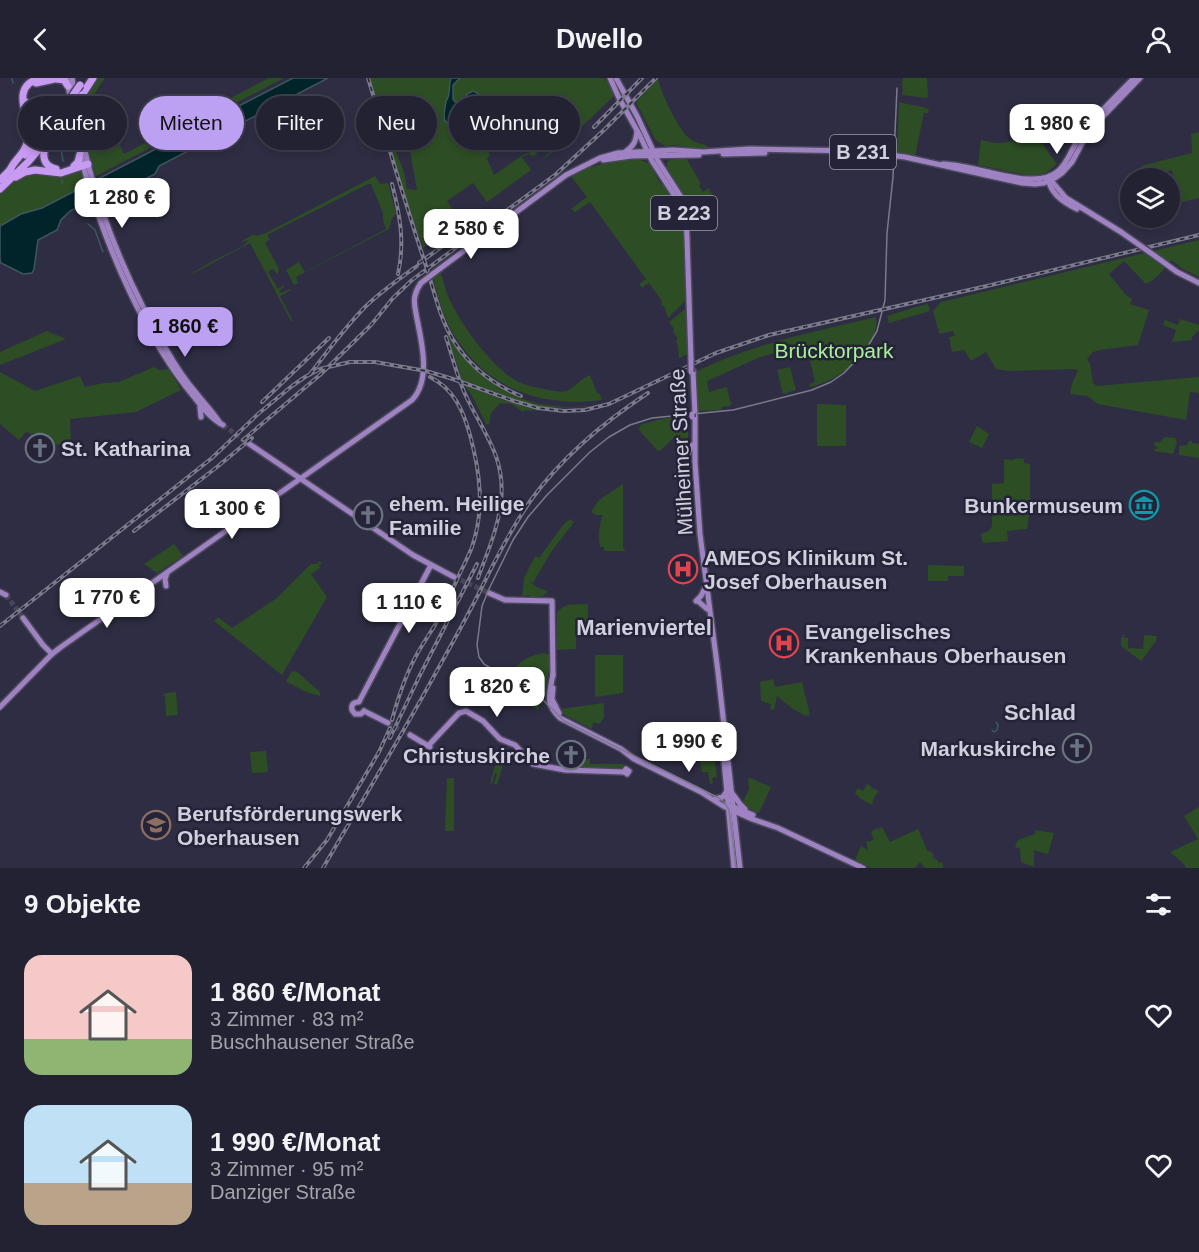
<!DOCTYPE html>
<html lang="de">
<meta charset="utf-8">
<style>
body{margin:0;font-family:Arial,sans-serif;background:#2f2f3e;color:#f1f3f6;height:100vh;display:flex;flex-direction:column;font-size:22px;white-space:nowrap}
*{box-sizing:border-box;margin:0}
p{font-size:20px;color:#a3a4ac}
.icon{flex:none;width:33px;height:33px;fill:none;stroke:currentColor;stroke-width:2;stroke-linecap:round;stroke-linejoin:round}
.map{position:relative;height:790px;overflow:hidden}
.details{display:flex;flex-direction:column;background:#232232;flex:1}
.details>*{flex:none}
.guide{position:absolute;left:18px;top:18px;width:600px;height:54px;display:flex;gap:12px}
.tools{position:absolute;left:1120px;top:90px;display:grid;gap:12px}
.tools a{display:grid;place-items:center;width:60px;height:60px;border-radius:50%;background:#232232;box-shadow:0 3px 9px #0003,0 0 0 2px #403f4d;font-size:30px}
.price{position:absolute;translate:-50% -51px;padding:0 14px;border-radius:12px;background:#fff;color:#222;font-size:20px;line-height:39px;filter:drop-shadow(0 2px 3px #0008)}
.price::after{content:'';position:absolute;left:50%;top:36px;width:18px;height:14px;margin-left:-9px;background:inherit;clip-path:polygon(0 0,100% 0,50% 100%)}
.price.current{background:#bca0f2;color:#111}
ul{padding:0;list-style:none}
li{display:flex;align-items:center;gap:18px;height:150px;padding:0 24px}
li span{display:grid;place-items:center;flex:none;width:168px;height:120px;border-radius:18px;color:#555}
li>.icon{margin-inline-start:auto}
span .icon{width:72px;height:72px;fill:#fffc;stroke-width:1}
li b{font-size:26px}
h2{display:flex;justify-content:space-between;align-items:center;height:72px;padding:0 24px;font-size:26px}
.tag{padding:0 21px;border-radius:27px;background:#232232;box-shadow:0 3px 9px #0003,0 0 0 2px #403f4d;font-size:21px;line-height:54px}
.tag.current{background:#bca0f2;color:#111}
header{display:flex;justify-content:space-between;align-items:center;height:78px;padding:0 24px;background:#232232;font-size:27px;font-weight:800}
.map>svg:first-child{display:block}
.green{fill:#2d4d25;fill-rule:evenodd}
.water{fill:#002429;stroke:#3e575f;stroke-width:1.5}
.lines{fill:none;stroke-linecap:round;stroke-linejoin:round}
.stream{stroke:#3e575f;stroke-width:1.5}
.major-tunnel{stroke:#47455a;stroke-width:5;stroke-dasharray:5 2.5;stroke-linecap:butt}
.major-casing{stroke:#4b495c;stroke-width:8}
.highway-casing{stroke:#4b495c;stroke-width:10}
.major{stroke:#9e82c1;stroke-width:5}
.highway{stroke:#c89bf3;stroke-width:7}
.tram{stroke:#7b7a8c;stroke-width:1.5}
.rail-casing{stroke:#7b7a8c;stroke-width:4}
.rail{stroke:#252338;stroke-width:1.5;stroke-dasharray:4.5;stroke-linecap:butt}
.major-bridge-casing{stroke:#4b495c;stroke-width:8;stroke-linecap:butt}
.highway-bridge-casing{stroke:#4b495c;stroke-width:10;stroke-linecap:butt}
.major-bridge{stroke:#9e82c1;stroke-width:5}
.highway-bridge{stroke:#c89bf3;stroke-width:7}
.labels{text-anchor:middle;dominant-baseline:central;stroke-width:5;stroke-linejoin:round;paint-order:stroke}
.shield{fill:#252338;stroke:#9d9bac;stroke-width:1.5}
.shield-label{font-size:20px;font-weight:bold;fill:#d0cfde}
.park-label{font-size:21px;fill:#a9f197;stroke:#252338}
.poi-label{font-size:21px;font-weight:bold;fill:#d0cfde;stroke:#252338;text-anchor:start}
.street-label{font-size:21px;fill:#d0cfde;stroke:#252338}
.neighbourhood-label{font-size:22px;font-weight:bold;fill:#d0cfde;stroke:#252338}
</style>
<header><svg class="icon" aria-label="back" viewBox="0 0 24 24"><path d="M15 5l-7 7 7 7"/></svg>Dwello<svg class="icon" aria-label="person" viewBox="0 0 24 24"><circle cx="12" cy="8" r="4"/><path d="M4 21q1-7 8-7t8 7"/></svg></header>
<div class="map">
<svg width="1199" height="790" viewBox="0 0 1199 790">
<rect width="100%" height="100%" fill="#2f2d43"/>
<g class="green">
<polygon points="98,0 105,0 92,19 83,28 91,66 114,55 124,76 269,0 284,0 96,98 89,78 80,28"/>
<path d="M369 0H451C449 6 450 9 449 15 449 23 444 30 443 39L450 49 458 53 467 51 482 53 490 43 501 42 512 30 509 24 500 21 497 24C486 22 476 19 465 18L462 24H455L453 21V6L460 0H604L610 7 614 18 574 56 545 80 544 79 555 70 551 65 540 70 531 51 523 49H511L510 51 500 52 497 54 498 63 486 68 490 77 487 81 494 97 523 77 536 72 537 76 533 78 529 76 522 79 531 92 487 124 473 105 447 123 460 143 423 170 409 130ZM408 62 417 112 407 111 404 94 393 66Z"/>
<polygon points="903,0 927,0 928,18 927,20 902,17 903,12 902,5"/>
<path d="M658 1C661 15 678 51 689 60 696 66 704 65 710 70L701 71 674 67 666 68 660 65 655 61 636 24Z"/>
<path d="M899 24C909 27 919 27 929 31L928 35H924L915 78 897 76Z"/>
<polygon points="1199,54 1199,120 1170,127 1170,106 1174,105 1172,92 1143,99 1141,88 1192,75 1191,56"/>
<path d="M1025 57H1027L1032 64 1038 60 1057 86 1046 95 1032 98 978 87 981 62C1001 67 1007 66 1025 57Z"/>
<path d="M686 80 701 106 699 108 703 114 709 110 715 123C706 129 700 129 690 130L688 124 667 90V85L669 82Z"/>
<path d="M625 82H641L650 86 660 105 665 108 678 127 684 147 686 222 668 240 664 228 661 227 662 223 649 205 642 210 639 206 646 201 590 124 575 134 571 131 587 119 571 98C588 88 606 85 625 82Z"/>
<path d="M78 92C84 93 84 100 86 106L42 130 22 136 0 148V116L21 98 31 95Z"/>
<polygon points="375,98 380,106 388,105 396,136 392,140 389,151 296,199 298,205 294,207 286,192 299,184 305,194 386,151 383,142 383,135 371,106 368,106 267,157 270,161 265,165 278,189 279,194 277,196 273,191 268,194 278,211 284,207 284,209 279,213 280,215 290,211 291,212 280,218 293,243 291,243 250,165 185,200 209,185 243,168 249,162 241,164 243,162 255,156 256,158 266,155"/>
<path d="M1199 162V199L1183 191 1171 182C1163 192 1157 201 1146 206L1124 183 1109 196 1126 217 1132 221 1130 226 1149 232 1138 267 1100 272 1093 274 1087 281 1090 286 1093 305 1097 308 1199 299V315L1190 314 1186 342 1098 326 1087 318 1070 316 1072 306 1078 292 1074 291 1010 293 996 291 986 274 971 283 964 272 952 274 949 259 955 258 953 253 939 256V251H938L933 233 941 224Z"/>
<path d="M440 194C444 202 445 212 449 220 460 246 495 294 521 305 528 308 536 309 544 311 550 312 560 315 567 313 575 309 581 300 590 297L597 315 600 316 602 322C541 330 487 311 454 257 443 240 438 219 433 200Z"/>
<path d="M928 226 930 233 889 245 887 238C901 234 914 229 928 226Z"/>
<polygon points="685,231 687,231 688,276 679,280 678,269 676,263 678,261 673,253 674,251 669,244"/>
<path d="M876 239C881 261 850 292 832 301 825 305 817 307 810 309L809 306 815 304 806 265 758 280 707 303 709 314 727 309 730 324H732L730 328 722 329 721 332 698 333 697 293C755 265 814 254 876 239Z"/>
<polygon points="1180,241 1199,247 1199,252 1192,259 1192,262 1172,264 1176,252 1163,247 1165,242 1178,247"/>
<path d="M446 252C453 268 464 281 477 293 511 323 546 332 590 328V329L552 330 532 328 462 302Z"/>
<polygon points="47,253 66,261 0,287 0,274"/>
<polygon points="154,289 159,292 169,291 181,312 136,334 70,341 71,365 52,367 49,370 39,362 41,359 35,355 31,356 26,354 19,362 0,346 0,294 35,313 80,298 85,309 104,305 119,304"/>
<polygon points="790,289 796,312 783,316 777,292"/>
<polygon points="464,307 504,322 539,333 525,332 523,334 512,326 500,325 491,335 489,347 486,346 471,316"/>
<polygon points="817,326 846,327 846,368 817,368"/>
<polygon points="677,339 688,339 688,362 682,362 678,358 675,358 660,373 658,373 639,352 640,347 661,341"/>
<polygon points="977,348 989,356 982,370 969,364"/>
<polygon points="1165,359 1175,360 1177,364 1173,376 1154,373 1154,371 1157,371 1158,369 1154,368 1155,363 1159,365"/>
<polygon points="1189,363 1192,363 1192,365 1199,366 1199,380 1179,377 1179,368 1187,367"/>
<polygon points="1018,380 1024,381 1024,385 1030,386 1030,418 1033,427 1047,427 1044,435 1029,437 1027,451 1007,453 1008,463 983,465 981,456 989,453 992,448 992,406 1004,405 1004,381 1012,382"/>
<path d="M623 406V470L626 473H604V469H600C598 459 599 446 603 437H595L592 434V432L599 422Z"/>
<polygon points="570,441 574,444 551,474 533,505 530,504 538,510 548,513 543,518 530,519 529,517 522,518 524,500 535,478 539,480 563,447"/>
<polygon points="174,466 183,478 157,495 144,486"/>
<polygon points="320,483 322,486 319,487 320,490 311,496 327,519 282,597 214,543 218,539 232,550 277,520 311,486 316,486"/>
<polygon points="928,487 964,488 964,498 948,498 948,503 928,503"/>
<path d="M588 526V558H576V571L556 572 557 535C564 524 576 527 588 526Z"/>
<polygon points="1123,556 1124,556 1124,560 1128,560 1128,570 1143,571 1144,557 1157,558 1156,563 1141,583 1121,568 1121,559 1123,559"/>
<path d="M544 575 551 577 545 617 538 632 516 619 520 613 507 605C517 585 521 580 544 575Z"/>
<polygon points="595,577 623,577 623,615 595,619"/>
<polygon points="292,593 297,594 320,614 320,618 306,614 287,604 286,603"/>
<polygon points="773,601 775,609 802,604 810,637 806,638 793,631 777,618 774,632 770,631 771,626 761,623 760,604"/>
<polygon points="176,614 178,637 166,638 165,619 163,617 166,615"/>
<polygon points="604,625 604,640 599,646 593,644 592,651 561,635 560,631"/>
<polygon points="501,668 508,670 497,707 494,706 497,696 495,695 492,706 490,705"/>
<polygon points="266,673 268,694 252,695 250,674"/>
<polygon points="714,675 717,699 712,700 713,705 710,706 708,694 702,694 699,677"/>
<polygon points="564,680 590,681 590,686 624,686 622,690 563,689"/>
<polygon points="748,699 771,709 759,735 750,731 743,724 749,711"/>
<polygon points="447,700 454,700 454,753 445,753"/>
<polygon points="867,706 872,709 871,712 873,710 879,713 874,719 872,727 858,719 859,718 855,716 857,710 857,713 858,710 863,713"/>
<polygon points="1199,729 1199,790 1186,790 1184,786 1170,774 1198,761 1184,738"/>
<polygon points="882,749 890,764 918,751 928,774 930,773 934,777 932,779 939,784 939,785 942,784 942,782 943,790 925,790 920,784 915,790 871,790 855,782 861,768 868,772 866,764 874,762 871,754 877,750 879,753 879,750"/>
<polygon points="1035,752 1054,755 1048,776 1034,772 1034,789 1021,784 1020,771 1015,769 1018,762 1035,756"/>
</g>
<g class="water">
<polygon points="293,0 328,0 159,88 155,96 128,110 119,109 104,114 70,133 61,142 57,152 38,162 34,191 32,195 23,196 1,185 0,182 0,148 21,136 42,130"/>
<path d="M451 0H460L453 7V21L455 24H462L467 16 473 13 479 16 481 20 497 24 500 20 505 21 511 27 510 38 505 41 490 43 485 52C482 53 476 54 473 54 466 53 465 50 458 53 441 44 443 40 446 24 447 21 449 18 449 15 450 9 449 6 451 0Z"/>
</g>
<g class="lines">
<g class="stream">
<polyline points="12,0 13,5"/>
<polyline points="60,63 63,83"/>
<polyline points="62,106 62,102"/>
<polyline points="88,146 95,152 103,174"/>
<polyline points="992,652 994,654 997,652 998,647 996,644"/>
</g>
<g class="major-tunnel">
<polyline points="223,347 248,365"/>
<polyline points="454,499 489,515"/>
<polyline points="6,517 23,540"/>
<polyline points="388,645 410,657"/>
</g>
<g class="major-casing">
<g id="major">
<path d="M67 0C72 33 77 66 86 98 107 171 146 261 194 319 202 329 211 341 223 347"/>
<path d="M72 0C77 28 81 57 88 86 104 148 133 215 166 271 175 287 185 302 197 316 205 326 213 334 220 345"/>
<polyline points="610,0 619,20 639,56 652,83 680,126 686,140 687,160 691,282"/>
<polyline points="616,0 637,38 658,83 681,119 687,133"/>
<path d="M625 74C634 68 636 63 637 53"/>
<polyline points="723,76 765,75"/>
<polyline points="603,82 631,78 699,77"/>
<path d="M943 86C972 87 1000 100 1029 101 1070 103 1066 72 1086 50 1101 33 1118 16 1134 0"/>
<path d="M1048 100C1050 115 1064 125 1077 131"/>
<polyline points="1049,100 1066,120 1121,154"/>
<polyline points="1155,178 1177,194 1199,205"/>
<polyline points="434,195 566,97 600,80 618,75 673,72 703,74 749,71 857,73 905,79 1022,105 1035,106 1044,105 1055,100 1062,95 1072,84 1088,54 1140,0"/>
<polyline points="693,293 695,336"/>
<polyline points="200,329 201,339"/>
<polyline points="695,339 695,384 700,456 718,594 740,790"/>
<polyline points="248,365 413,477 454,499"/>
<polyline points="683,380 688,376 692,367"/>
<polyline points="166,508 165,501 167,495"/>
<polyline points="0,514 6,517"/>
<polyline points="489,515 505,522 552,523 553,598"/>
<polyline points="696,523 701,518 705,510"/>
<polyline points="698,523 707,531"/>
<polyline points="23,540 43,567 52,576"/>
<path d="M553 596C550 615 544 625 560 640L621 671 634 681 701 714 723 728 752 741 778 750 863 790"/>
<polyline points="553,610 552,621 559,635"/>
<path d="M0 629 52 576 61 569 412 322C431 302 422 265 417 241 416 234 413 225 415 218 416 213 418 209 421 205"/>
<path d="M364 633 361 636H355L352 632C351 627 353 624 359 624L361 620 431 487"/>
<polyline points="364,633 388,645"/>
<polyline points="721,651 734,790"/>
<polyline points="410,657 430,669"/>
<polyline points="428,668 459,635 466,633 483,643 500,661 515,667 533,686 565,692 624,694"/>
<polygon points="626,691 629,693 627,696 624,694"/>
<polyline points="732,715 740,726 745,731"/>
<polyline points="715,721 723,719 727,713"/>
<polyline points="732,728 753,737"/>
</g>
</g>
<g class="highway-casing">
<g id="highway">
<polyline points="57,1 64,2 68,8"/>
<polyline points="36,5 59,0"/>
<polyline points="82,17 93,0"/>
<path d="M26 24C32 43 46 42 59 32"/>
<path d="M47 65C41 77 43 88 56 91"/>
<polyline points="25,77 46,54 67,26"/>
<polyline points="74,88 78,84 80,76"/>
<path d="M10 92C14 82 24 77 27 65 34 42 6 10 40 0"/>
<polyline points="16,99 25,94 35,92 61,95 88,86"/>
<polyline points="0,102 11,91"/>
<polyline points="0,111 28,84 66,40"/>
</g>
</g>
<use href="#major" class="major"/>
<use href="#highway" class="highway"/>
<polyline class="tram" points="736,790 729,732 725,725 719,720 564,643 543,622 506,600 484,586 479,579 477,567 482,528 489,511 513,462 528,439 547,417 590,374 609,359 630,347 652,340 733,332 812,312 831,304 844,295 865,273 877,253 885,222 887,155 893,99 897,10"/>
<g class="rail-casing">
<g id="rail">
<path d="M368 0C387 63 405 125 426 188 434 212 439 238 452 260 468 287 492 306 521 318"/>
<polyline points="594,49 642,0"/>
<path d="M392 106C400 137 405 164 398 196"/>
<polyline points="419,185 482,140"/>
<path d="M446 259C452 278 457 298 465 316 483 355 506 378 501 424 498 451 487 475 478 500"/>
<path d="M310 296C328 273 345 249 366 228 382 213 399 201 417 188"/>
<polyline points="262,324 329,260"/>
<polyline points="243,362 321,296 371,247 393,220 412,202 555,97 604,52 656,0"/>
<polyline points="134,453 217,389 252,360"/>
<polyline points="0,548 212,380 258,336 292,308 305,299 320,291 350,284 375,284 426,293 453,301 514,323 538,330 564,333 585,332 609,326 716,275 769,257 987,208 1199,157"/>
<path d="M392 642C398 620 405 598 416 578 424 563 434 550 442 535 447 526 450 516 455 506 460 494 467 482 472 469 485 431 480 394 470 357 463 332 454 311 430 299"/>
<polyline points="390,660 419,599 477,486"/>
<polyline points="304,790 327,762 379,674 390,650"/>
<path d="M323 790C362 723 402 657 439 589 453 564 467 539 480 513 495 482 511 451 531 422 562 379 604 344 648 315"/>
</g>
</g>
<use href="#rail" class="rail"/>
<g class="major-bridge-casing">
<g id="major-bridge">
<polyline points="1121,154 1155,178"/>
<polyline points="421,205 434,195"/>
<polyline points="691,282 691,294"/>
<polyline points="692,336 692,339"/>
</g>
</g>
<g class="highway-bridge-casing">
<g id="highway-bridge">
<polyline points="67,26 80,7"/>
<polyline points="66,40 82,17"/>
</g>
</g>
<use href="#major-bridge" class="major-bridge"/>
<use href="#highway-bridge" class="highway-bridge"/>
</g>
<defs>
<g id="church-ring" transform="scale(1.5)"><circle r="9.5" fill="#252338" stroke="#6b7280" stroke-width="1.5"/><path d="M-1.2-6h2.4v3.5h3.3v2.4h-3.3V6h-2.4V-.1h-3.3v-2.4h3.3Z" fill="#6b7280"/></g>
<g id="museum-ring" transform="scale(1.5)"><circle r="9.5" fill="#252338" stroke="#0f9aa8" stroke-width="1.5"/><path d="M0-6L6-3V-2H-6V-3ZM-5-1h2V3h-2ZM-1-1h2V3h-2ZM3-1h2V3H3ZM-6 4H6V6H-6Z" fill="#0f9aa8"/></g>
<g id="hospital-ring" transform="scale(1.5)"><circle r="9.5" fill="#252338" stroke="#e0444e" stroke-width="1.5"/><path d="M-5-5h3v3.5h4V-5h3V5h-3V1.5h-4V5h-3Z" fill="#e0444e"/></g>
<g id="university-ring" transform="scale(1.5)"><circle r="9.5" fill="#252338" stroke="#8d6e63" stroke-width="1.5"/><path d="M0-5L7-2L0 1L-7-2ZM-4 1L0 2.5L4 1V4Q0 6-4 4Z" fill="#8d6e63"/></g>
</defs>
<g fill-rule="evenodd">
<use href="#church-ring" x="40" y="370"/>
<use href="#museum-ring" x="1144" y="427"/>
<use href="#church-ring" x="368" y="437"/>
<use href="#hospital-ring" x="683" y="491"/>
<use href="#hospital-ring" x="784" y="565"/>
<use href="#church-ring" x="1077" y="670"/>
<use href="#church-ring" x="571" y="677"/>
<use href="#university-ring" x="156" y="747"/>
</g>
<g class="labels">
<g class="shield">
<rect x="830" y="57" width="66" height="34" rx="4.5"/>
<rect x="651" y="118" width="66" height="34" rx="4.5"/>
</g>
<g class="shield-label">
<text x="863" y="74">B 231</text>
<text x="684" y="135">B 223</text>
</g>
<g class="park-label">
<text x="834" y="272">Brücktorpark</text>
</g>
<g class="poi-label">
<text x="61" y="370">St. Katharina</text>
<text x="389" y="425">ehem. Heilige<tspan x="389" dy="24">Familie</tspan></text>
<text x="1123" y="427" text-anchor="end">Bunkermuseum</text>
<text x="704" y="479">AMEOS Klinikum St.<tspan x="704" dy="24">Josef Oberhausen</tspan></text>
<text x="805" y="553">Evangelisches<tspan x="805" dy="24">Krankenhaus Oberhausen</tspan></text>
<text x="1056" y="670" text-anchor="end">Markuskirche</text>
<text x="550" y="677" text-anchor="end">Christuskirche</text>
<text x="177" y="735">Berufsförderungswerk<tspan x="177" dy="24">Oberhausen</tspan></text>
</g>
<g class="street-label">
<text transform="translate(681 374) rotate(-93)">Mülheimer Straße</text>
</g>
<g class="neighbourhood-label">
<text x="644" y="549">Marienviertel</text>
<text x="1040" y="634">Schlad</text>
</g>
</g>
</svg>
<div class="tools">
<a><svg class="icon" aria-label="layers" viewBox="0 0 24 24"><path d="M12 4l9 5-9 5-9-5zM3 14l9 5 9-5"/></svg></a>
</div>
<b class="price" style="left:1057px;top:77px">1 980 €</b>
<b class="price" style="left:122px;top:151px">1 280 €</b>
<b class="price" style="left:471px;top:182px">2 580 €</b>
<b class="price current" style="left:185px;top:280px">1 860 €</b>
<b class="price" style="left:232px;top:462px">1 300 €</b>
<b class="price" style="left:107px;top:551px">1 770 €</b>
<b class="price" style="left:409px;top:556px">1 110 €</b>
<b class="price" style="left:497px;top:640px">1 820 €</b>
<b class="price" style="left:689px;top:695px">1 990 €</b>
<div class="guide">
<a class="tag">Kaufen</a>
<a class="tag current">Mieten</a>
<a class="tag">Filter</a>
<a class="tag">Neu</a>
<a class="tag">Wohnung</a>
</div>
</div>
<section class="details">
<h2>9 Objekte<svg class="icon" aria-label="filters" viewBox="0 0 24 24"><path d="M4 7h16M4 17h16"/><circle cx="9" cy="7" r="2"/><circle cx="15" cy="17" r="2"/></svg></h2>
<ul>
<li><span style="background:linear-gradient(#f6c9c9 70%,#8fb573 0)"><svg class="icon" aria-label="home" viewBox="0 0 24 24"><path d="M3 11l9-7 9 7M6 9v11h12V9"/></svg></span><div><b>1 860 €/Monat</b><p>3 Zimmer · 83 m²</p><p>Buschhausener Straße</p></div><svg class="icon" aria-label="heart" viewBox="0 0 24 24"><path d="M12 20l-8-8c-3-5 5-10 8-4 3-6 11-1 8 4z"/></svg></li>
<li><span style="background:linear-gradient(#bfe0f5 65%,#b9a48a 0)"><svg class="icon" aria-label="home" viewBox="0 0 24 24"><path d="M3 11l9-7 9 7M6 9v11h12V9"/></svg></span><div><b>1 990 €/Monat</b><p>3 Zimmer · 95 m²</p><p>Danziger Straße</p></div><svg class="icon" aria-label="heart" viewBox="0 0 24 24"><path d="M12 20l-8-8c-3-5 5-10 8-4 3-6 11-1 8 4z"/></svg></li>
</ul>
</section>
